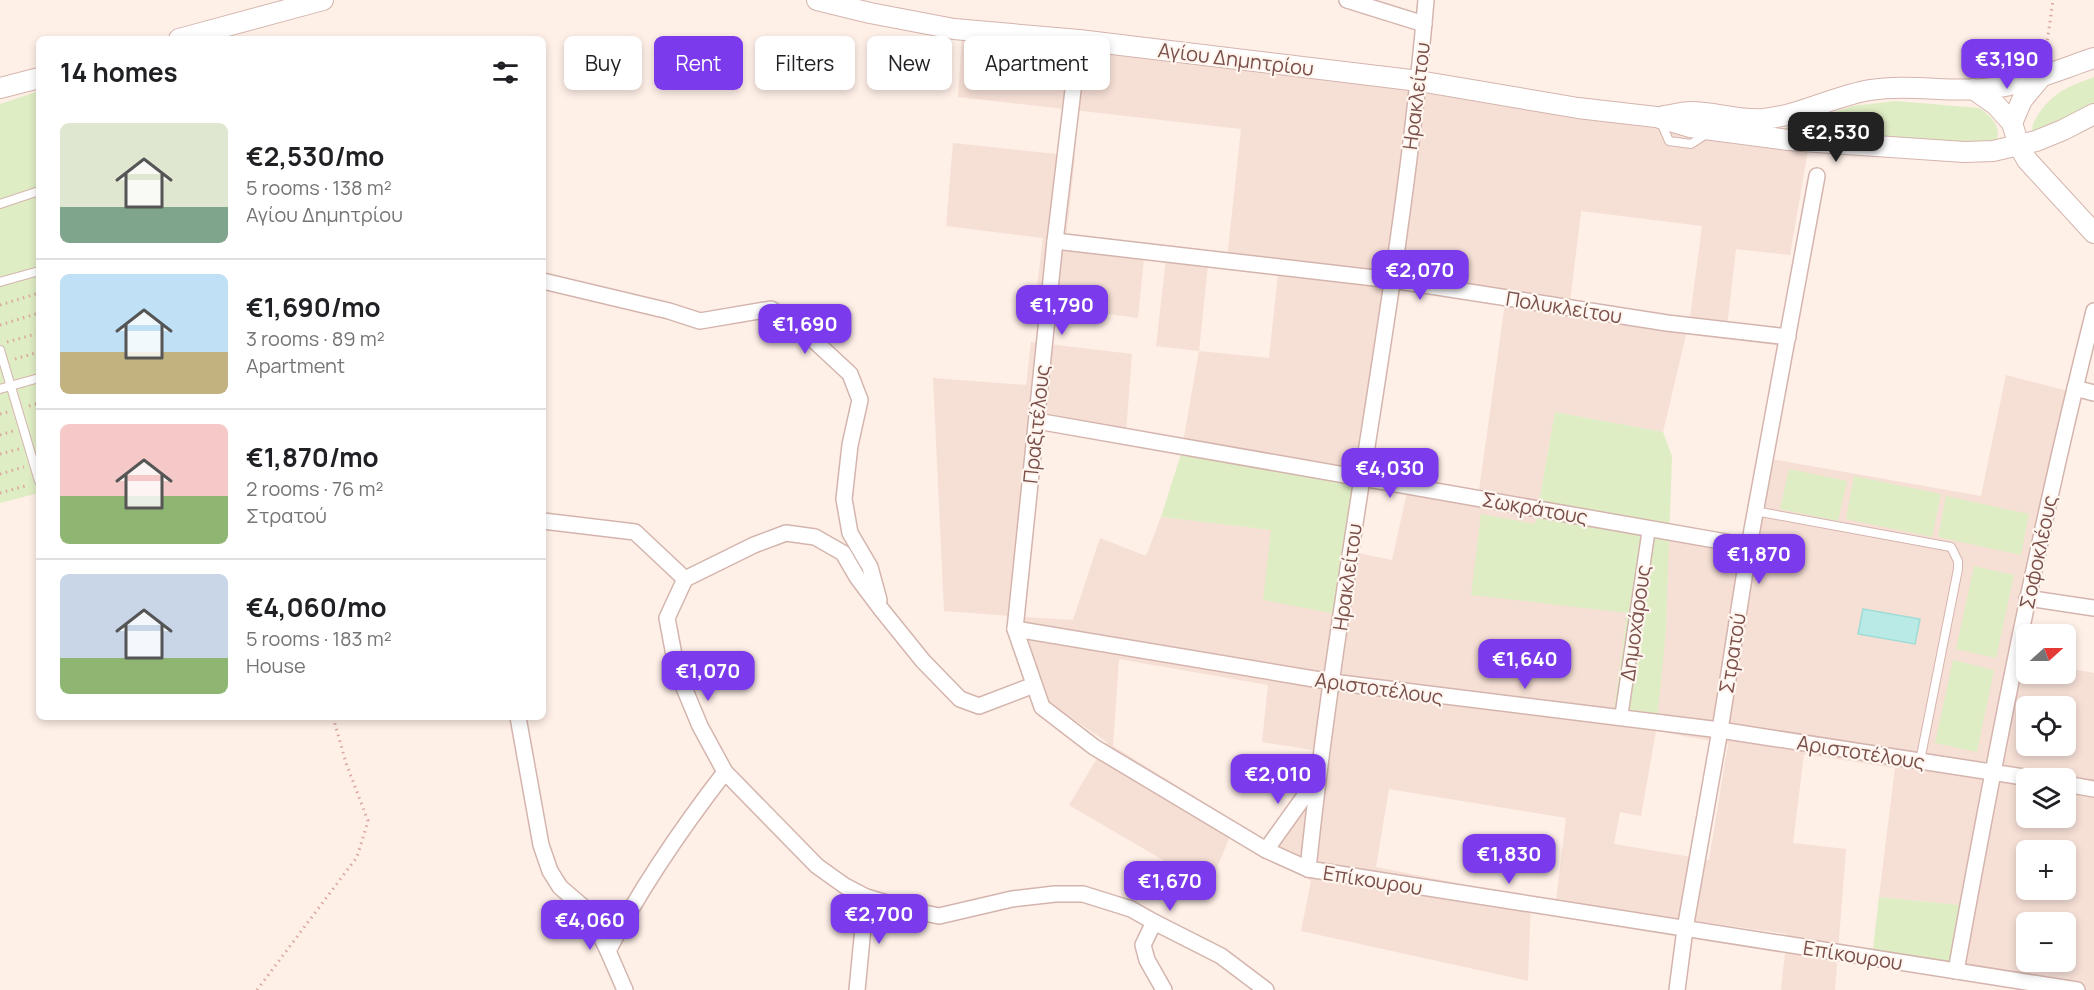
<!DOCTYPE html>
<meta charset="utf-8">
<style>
body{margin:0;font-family:Manrope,sans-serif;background:#f6f6f6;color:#202124;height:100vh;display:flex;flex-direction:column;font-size:22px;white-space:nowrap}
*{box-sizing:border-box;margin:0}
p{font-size:20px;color:#757577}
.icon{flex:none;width:33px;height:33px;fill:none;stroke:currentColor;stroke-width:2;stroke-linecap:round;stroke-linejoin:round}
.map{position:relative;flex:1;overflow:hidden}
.drawer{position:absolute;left:36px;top:36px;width:510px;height:684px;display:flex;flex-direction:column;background:#fff;border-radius:9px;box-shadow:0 3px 9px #0003}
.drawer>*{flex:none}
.banner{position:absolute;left:564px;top:36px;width:570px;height:54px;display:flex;gap:12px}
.needle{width:39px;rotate:69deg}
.tools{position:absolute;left:2016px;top:624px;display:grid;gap:12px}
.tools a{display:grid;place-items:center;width:60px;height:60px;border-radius:9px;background:#fff;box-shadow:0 3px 9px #0003;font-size:30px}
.price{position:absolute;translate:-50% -51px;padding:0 14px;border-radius:12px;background:#7c3aed;color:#fff;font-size:20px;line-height:39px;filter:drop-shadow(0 2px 3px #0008)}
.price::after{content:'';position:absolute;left:50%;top:36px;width:18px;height:14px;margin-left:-9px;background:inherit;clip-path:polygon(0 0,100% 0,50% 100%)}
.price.selected{background:#222;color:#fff}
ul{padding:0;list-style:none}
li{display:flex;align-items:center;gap:18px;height:150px;padding:0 24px}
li+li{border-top:2px solid #e0e0e0}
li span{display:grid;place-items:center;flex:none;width:168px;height:120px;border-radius:9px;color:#555}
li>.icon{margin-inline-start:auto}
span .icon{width:72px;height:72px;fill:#fffc;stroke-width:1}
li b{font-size:26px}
h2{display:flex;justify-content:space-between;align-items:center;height:72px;padding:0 24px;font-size:26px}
.pill{padding:0 21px;border-radius:9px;background:#fff;box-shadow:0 3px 9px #0003;font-size:21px;line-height:54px}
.pill.selected{background:#7c3aed;color:#fff}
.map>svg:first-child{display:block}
.residential{fill:#f6dfd5;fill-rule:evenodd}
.green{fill:#dfedc4}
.water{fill:#b9eae5;stroke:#9fdcd6;stroke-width:1.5}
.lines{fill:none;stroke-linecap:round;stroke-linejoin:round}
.service-casing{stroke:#d4b5ae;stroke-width:10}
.pedestrian-casing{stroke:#d4b5ae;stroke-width:15}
.minor-casing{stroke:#d4b5ae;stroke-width:18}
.tertiary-casing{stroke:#d4b5ae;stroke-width:22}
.path{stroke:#dba79f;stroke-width:3;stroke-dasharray:1.5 4.5;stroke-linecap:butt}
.service{stroke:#fff;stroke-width:8}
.pedestrian{stroke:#fff;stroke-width:12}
.minor{stroke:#fff;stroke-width:15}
.tertiary{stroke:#fff;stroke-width:20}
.labels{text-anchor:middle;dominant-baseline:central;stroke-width:4.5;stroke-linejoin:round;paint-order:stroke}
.street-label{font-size:20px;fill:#7a4e49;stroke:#fff5ef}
</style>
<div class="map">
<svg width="2094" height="990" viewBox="0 0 2094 990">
<rect width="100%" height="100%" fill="#feefe7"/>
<g class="residential">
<path d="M963 19 1432 74 1808 150 1790 255 1736 249 1727 326 1690 318 1663 432 1555 412 1535 525 1627 613 1612 725 1655 731 1666 630 1669 526 1743 536 1760 457 1981 496 2006 375 2076 393 2020 660 2026 661V674H2066V668L2094 673V990H2032L1950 976 1960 905 1879 897 1895 768 1804 754 1793 843 1846 849 1835 990H1781L1787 934 1556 901 1566 818 1389 789 1376 867 1531 898 1528 981 1301 931 1311 881 1254 849 1316 782 1319 751 1262 742 1268 685 1119 659 1113 746 1236 822 1209 887 1069 805 1107 742 1049 703 1027 645 1025 617 944 611 933 378 1026 385 1031 342 1132 354 1125 445 1043 430 1025 617 1073 620 1100 538 1146 556 1161 517 1271 530 1336 613 1343 550 1392 560 1410 479 1479 491 1505 303 1395 284 1365 486 1181 454 1199 351 1156 346 1166 260 1208 265 1199 351 1269 358 1278 275 1226 269 1241 129 958 97ZM1581 211 1702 226 1690 318 1570 302ZM2026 706H2066V746H2026ZM1656 731 1728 744 1709 860 1614 844 1620 812 1641 816ZM2026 778H2066V818H2026ZM2026 850H2066V890H2026ZM2026 922H2066V962H2026Z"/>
<polygon points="953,143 1075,156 1065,249 1144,258 1138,318 1035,304 1043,238 946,226"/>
</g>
<g class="green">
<path d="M2094 77V104L2057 123 2032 131C2032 123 2037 116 2042 109 2056 91 2072 85 2094 77Z"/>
<polygon points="39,91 39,493 0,503 0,104"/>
<path d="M1895 101 1979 108C1991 116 2001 125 1997 141L1943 143 1776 131 1853 106Z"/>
<polygon points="1555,412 1663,432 1672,456 1666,630 1656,731 1612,725 1627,613 1471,595 1481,514 1535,524"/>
<polygon points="1181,454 1365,486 1358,553 1343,550 1336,614 1263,600 1271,530 1161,517"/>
<polygon points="1789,469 1847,481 1838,521 1780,509"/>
<polygon points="1854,476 1941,494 1932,537 1846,519"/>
<polygon points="1946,496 2029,514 2021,555 1938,537"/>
<polygon points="1974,566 2014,575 1996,658 1956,649"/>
<polygon points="1953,660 1994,670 1977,752 1935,743"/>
<polygon points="1879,897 1960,905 1950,976 1871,966"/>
</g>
<polygon class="water" points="1863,609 1920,619 1915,644 1858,634"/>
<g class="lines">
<g class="service-casing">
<g id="service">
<polyline points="1660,120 1669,141 1691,144 1708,133"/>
<polyline points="0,204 39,191"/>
<polyline points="0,282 39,271"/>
<polyline points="0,350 39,481"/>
<polyline points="0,389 39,378"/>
<polyline points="1755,511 1951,547 1958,561 1958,569 1920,761"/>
</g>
</g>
<g class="pedestrian-casing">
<polyline id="pedestrian" points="1621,718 1649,528"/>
</g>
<g class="minor-casing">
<g id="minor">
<polyline points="1347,0 1424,24"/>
<polyline points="1079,40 1055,241 1015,629 1042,707 1094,747 1266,850 1308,869 2077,990"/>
<polyline points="1055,241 1392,280 1667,323 1788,337"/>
<polyline points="543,281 669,311 700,321 771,309 807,334 850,374 860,400 850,445 844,499 850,533 870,567 879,600"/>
<polyline points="2075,388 2094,393"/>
<polyline points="1037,421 1749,546"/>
<polyline points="543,521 635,532 685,579"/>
<polyline points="2027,598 2094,608"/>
<polyline points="1015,629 1332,682 1720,730 2030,778"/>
<polyline points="1034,685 979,706 960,699 923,661 881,609 857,577 843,553 815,537 786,533 754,545 685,579 667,618 677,671 700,726 725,772 817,866 845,886 866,897 915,911 939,916 1012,899 1055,894 1083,894 1131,909 1154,922"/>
<path d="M518 717 541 845 550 871 560 887 589 912 608 951C641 887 681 829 725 772"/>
<polyline points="2066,784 2094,789"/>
<polyline points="1266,850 1316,780"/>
<path d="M1308 869C1338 578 1401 291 1426 0"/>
<polyline points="608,951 625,990"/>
<path d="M1956 971C1996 750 2039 529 2094 311"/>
<polyline points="857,990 866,897"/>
<polyline points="1164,990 1147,960 1143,945 1154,922 1221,956 1266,990"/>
<polyline points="1677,990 1685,929 1720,730 1749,546 1817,176"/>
</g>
</g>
<g class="tertiary-casing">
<g id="tertiary">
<polyline points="817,0 870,13 954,29 1079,40 1419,81 1578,108 1656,117 1690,127 1788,140 1964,152 1993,151 2036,141 2063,130 2094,114"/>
<polyline points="179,39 323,0"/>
<polyline points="0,88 39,78"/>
<polyline points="1973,89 1996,105 2012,123 2019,146 2027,160 2094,233"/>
<path d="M1664 116C1673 115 1683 112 1691 112 1715 112 1738 121 1764 119 1801 115 1834 96 1870 90 1908 84 1946 92 1984 89 2022 86 2058 70 2094 58"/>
<polyline points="2012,123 2022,100 2042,76"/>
</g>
</g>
<g class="path">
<polyline points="2045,58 2053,0"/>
<polyline points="0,305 39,293"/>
<polyline points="0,325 39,313"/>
<polyline points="7,342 39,333"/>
<polyline points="15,359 39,352"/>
<polyline points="29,406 39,403"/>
<polyline points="0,414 8,412"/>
<polyline points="0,435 13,431"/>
<polyline points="0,454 19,449"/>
<polyline points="0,474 24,467"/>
<polyline points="0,493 29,485"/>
<polyline points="257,990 357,857 368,821 346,763 333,717"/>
</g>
<use href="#service" class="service"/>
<use href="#pedestrian" class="pedestrian"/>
<use href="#minor" class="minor"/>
<use href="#tertiary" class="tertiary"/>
</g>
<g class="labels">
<g class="street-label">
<text transform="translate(1236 59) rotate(7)">Αγίου Δημητρίου</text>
<text transform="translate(1416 96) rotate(-83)">Ηρακλείτου</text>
<text transform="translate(1564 307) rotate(9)">Πολυκλείτου</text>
<text transform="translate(1036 424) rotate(-84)">Πραξιτέλους</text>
<text transform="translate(1535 508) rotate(10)">Σωκράτους</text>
<text transform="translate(2038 552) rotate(-78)">Σοφοκλέους</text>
<text transform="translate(1347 577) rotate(-82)">Ηρακλείτου</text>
<text transform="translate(1635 623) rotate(-82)">Δημοχάρους</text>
<text transform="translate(1732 653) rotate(-81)">Στρατού</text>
<text transform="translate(1379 688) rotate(8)">Αριστοτέλους</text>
<text transform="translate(1861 752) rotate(9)">Αριστοτέλους</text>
<text transform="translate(1373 880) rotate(9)">Επίκουρου</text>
<text transform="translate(1853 955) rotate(9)">Επίκουρου</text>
</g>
</g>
</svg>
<div class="tools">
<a><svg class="needle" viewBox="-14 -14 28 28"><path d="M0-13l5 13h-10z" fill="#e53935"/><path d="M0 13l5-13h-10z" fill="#757577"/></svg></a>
<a><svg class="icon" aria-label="locate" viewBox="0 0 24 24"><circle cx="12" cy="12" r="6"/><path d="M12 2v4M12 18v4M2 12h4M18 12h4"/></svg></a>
<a><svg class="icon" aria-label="layers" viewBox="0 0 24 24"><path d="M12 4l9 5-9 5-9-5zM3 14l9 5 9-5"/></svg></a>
<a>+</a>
<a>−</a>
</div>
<b class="price" style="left:2007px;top:90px">€3,190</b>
<b class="price selected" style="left:1836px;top:163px">€2,530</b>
<b class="price" style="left:1420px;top:301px">€2,070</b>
<b class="price" style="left:1062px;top:336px">€1,790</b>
<b class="price" style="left:805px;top:355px">€1,690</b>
<b class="price" style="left:1390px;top:499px">€4,030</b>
<b class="price" style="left:1759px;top:585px">€1,870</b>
<b class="price" style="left:1525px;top:690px">€1,640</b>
<b class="price" style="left:708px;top:702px">€1,070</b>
<b class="price" style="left:1278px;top:805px">€2,010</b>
<b class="price" style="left:1509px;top:885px">€1,830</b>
<b class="price" style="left:1170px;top:912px">€1,670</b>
<b class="price" style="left:879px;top:945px">€2,700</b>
<b class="price" style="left:590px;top:951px">€4,060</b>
<div class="banner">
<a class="pill">Buy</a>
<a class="pill selected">Rent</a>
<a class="pill">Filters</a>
<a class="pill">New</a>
<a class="pill">Apartment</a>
</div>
<section class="drawer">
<h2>14 homes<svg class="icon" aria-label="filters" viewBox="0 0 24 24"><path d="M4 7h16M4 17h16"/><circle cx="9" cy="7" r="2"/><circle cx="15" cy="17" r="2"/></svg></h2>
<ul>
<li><span style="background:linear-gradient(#dfe7d0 70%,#7fa58c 0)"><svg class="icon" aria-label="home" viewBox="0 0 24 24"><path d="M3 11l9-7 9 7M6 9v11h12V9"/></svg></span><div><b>€2,530/mo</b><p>5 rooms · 138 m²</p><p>Αγίου Δημητρίου</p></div></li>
<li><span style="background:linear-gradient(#bfe0f5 65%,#c2b280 0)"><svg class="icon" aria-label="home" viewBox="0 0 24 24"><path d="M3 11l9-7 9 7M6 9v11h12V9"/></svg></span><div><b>€1,690/mo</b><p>3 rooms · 89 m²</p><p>Apartment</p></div></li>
<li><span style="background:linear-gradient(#f6c9c9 60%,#8fb573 0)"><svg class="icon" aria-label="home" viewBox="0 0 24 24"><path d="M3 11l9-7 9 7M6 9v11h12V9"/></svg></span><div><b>€1,870/mo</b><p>2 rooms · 76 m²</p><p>Στρατού</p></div></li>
<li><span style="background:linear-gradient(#c9d6e8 70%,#8fb573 0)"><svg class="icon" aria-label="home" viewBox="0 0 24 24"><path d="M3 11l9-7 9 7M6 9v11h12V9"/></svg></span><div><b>€4,060/mo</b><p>5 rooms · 183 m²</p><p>House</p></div></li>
</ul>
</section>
</div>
